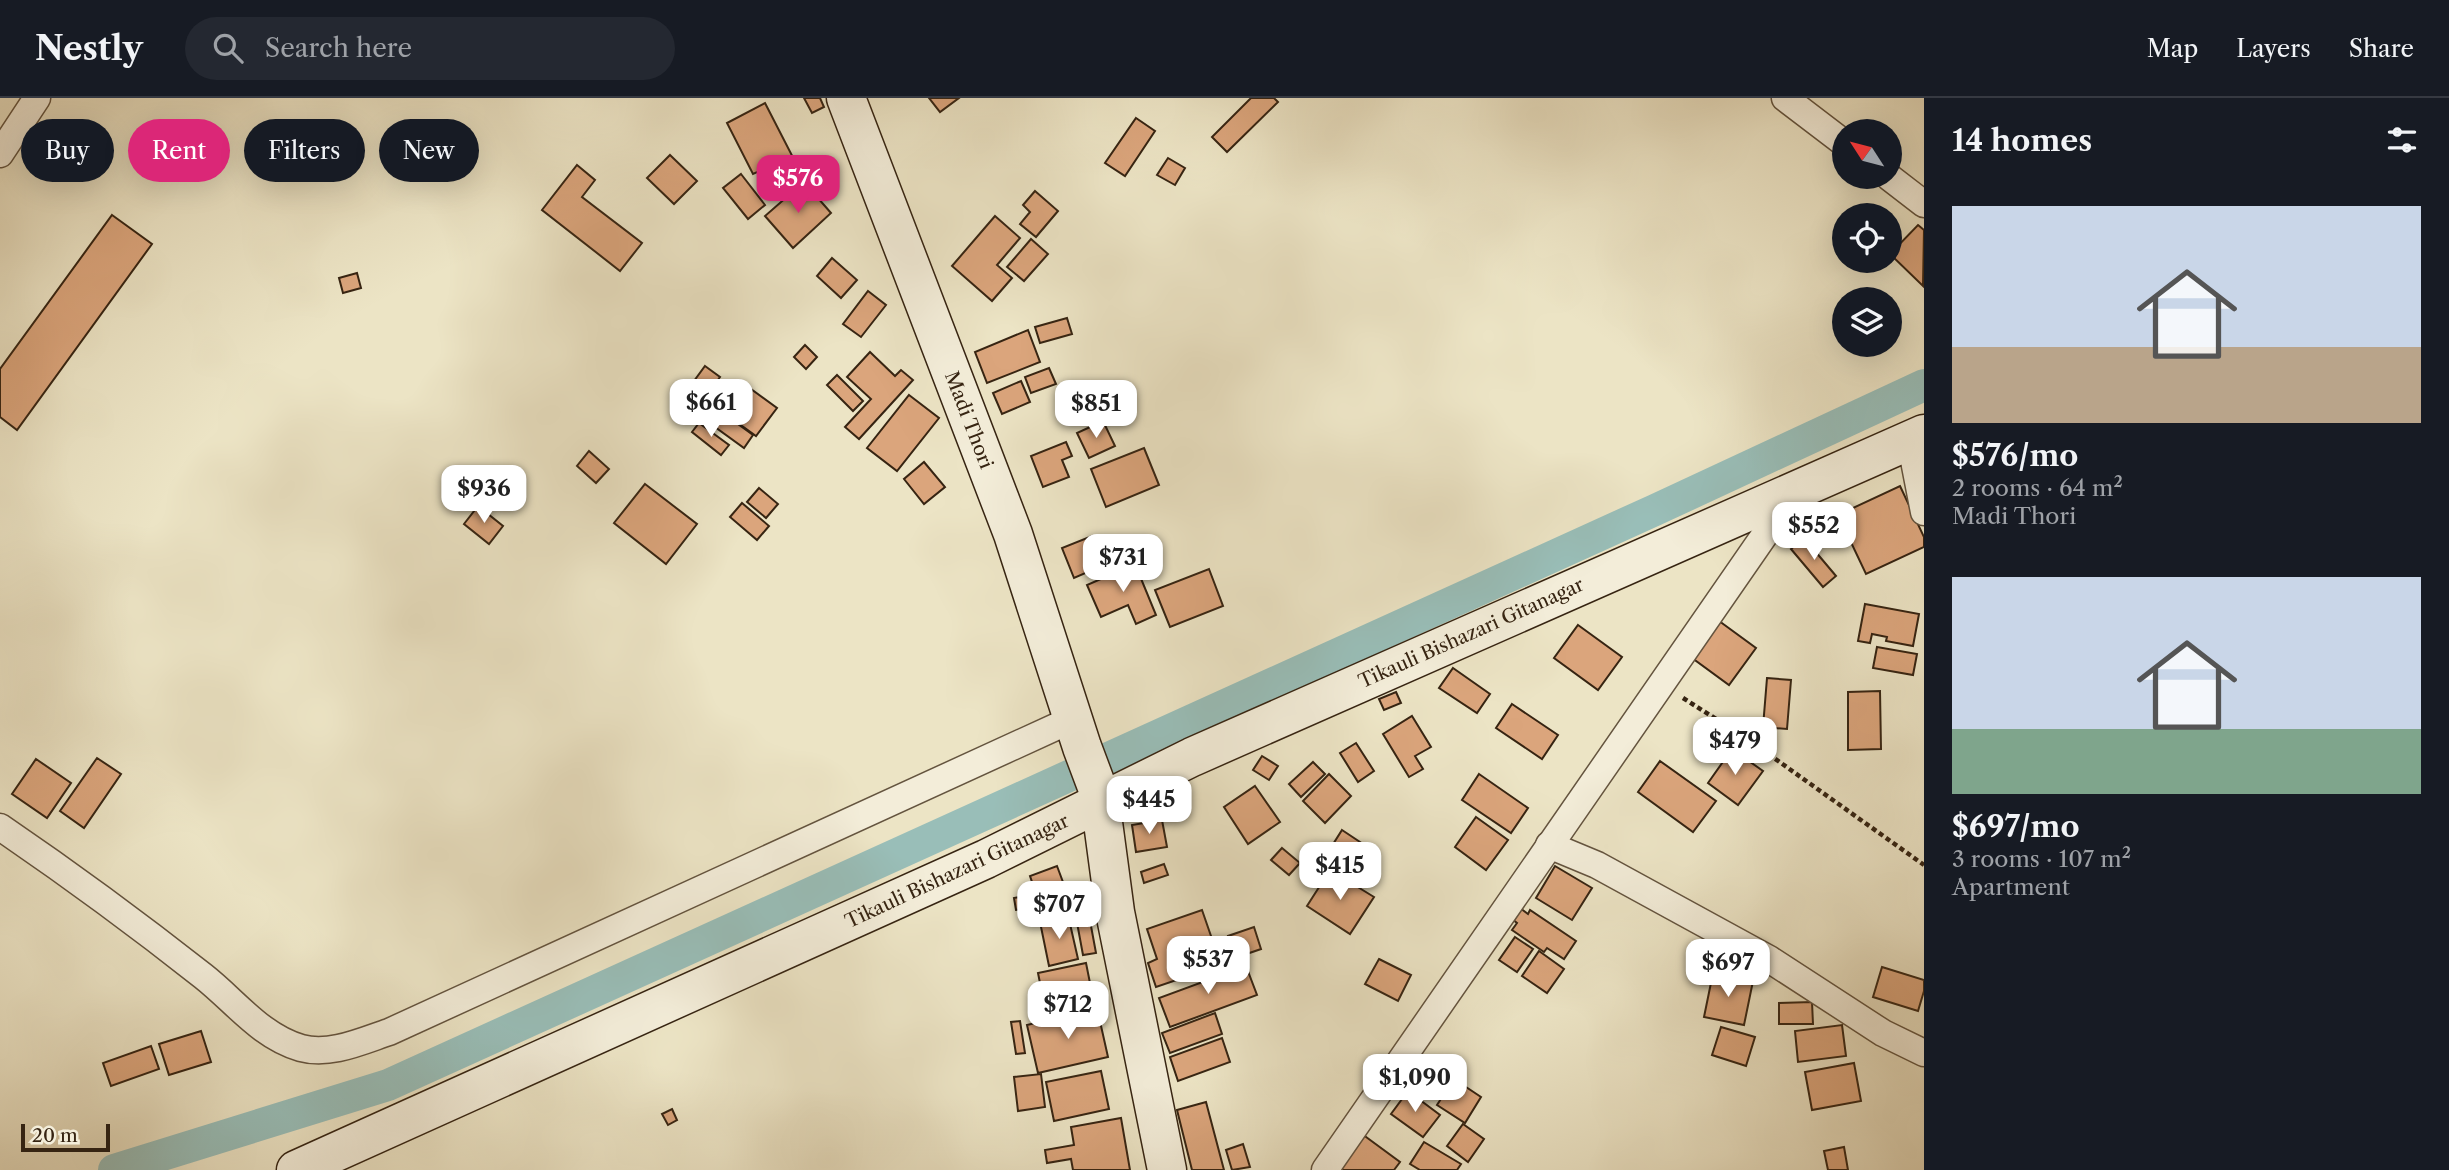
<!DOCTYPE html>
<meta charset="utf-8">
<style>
body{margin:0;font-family:"Libre Caslon Text",serif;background:#242831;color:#f1f3f6;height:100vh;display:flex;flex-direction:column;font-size:26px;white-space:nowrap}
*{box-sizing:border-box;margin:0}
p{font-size:23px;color:#9ea1a6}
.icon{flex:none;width:38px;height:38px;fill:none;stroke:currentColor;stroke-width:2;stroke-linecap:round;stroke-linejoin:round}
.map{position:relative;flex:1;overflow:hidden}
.side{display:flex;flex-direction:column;background:#171b24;width:525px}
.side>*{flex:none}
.hud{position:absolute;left:21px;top:21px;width:665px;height:63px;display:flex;gap:14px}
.needle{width:46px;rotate:306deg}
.controls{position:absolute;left:1832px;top:21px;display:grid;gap:14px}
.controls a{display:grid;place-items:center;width:70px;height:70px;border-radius:50%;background:#171b24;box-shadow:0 7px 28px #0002;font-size:35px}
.scale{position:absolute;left:21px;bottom:18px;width:89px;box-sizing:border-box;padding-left:7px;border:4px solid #362412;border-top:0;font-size:19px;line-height:24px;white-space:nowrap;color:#362412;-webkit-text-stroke:5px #f3edd9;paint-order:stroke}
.price{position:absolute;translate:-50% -60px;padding:0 16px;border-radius:14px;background:#fff;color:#222;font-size:23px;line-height:46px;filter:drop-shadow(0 2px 4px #0008)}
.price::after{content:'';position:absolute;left:50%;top:42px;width:21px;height:16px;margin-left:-10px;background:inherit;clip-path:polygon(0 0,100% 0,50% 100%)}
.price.current{background:#db2777;color:#fff}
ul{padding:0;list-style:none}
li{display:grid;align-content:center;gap:14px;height:371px;padding:0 28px}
li span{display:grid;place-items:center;height:217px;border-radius:0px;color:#555}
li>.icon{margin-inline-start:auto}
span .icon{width:126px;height:126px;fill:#fffc;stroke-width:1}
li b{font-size:30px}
h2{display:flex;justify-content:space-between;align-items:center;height:84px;padding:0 28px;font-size:30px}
.tag{padding:0 24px;border-radius:32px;background:#171b24;box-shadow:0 7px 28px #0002;font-size:24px;line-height:63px}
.tag.current{background:#db2777;color:#fff}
header{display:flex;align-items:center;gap:42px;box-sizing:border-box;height:98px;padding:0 35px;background:#171b24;border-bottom:2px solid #363941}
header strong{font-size:33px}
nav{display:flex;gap:38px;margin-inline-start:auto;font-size:24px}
.search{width:490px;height:63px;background:#242831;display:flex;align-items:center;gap:18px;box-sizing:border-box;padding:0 24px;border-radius:38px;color:#9ea1a6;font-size:26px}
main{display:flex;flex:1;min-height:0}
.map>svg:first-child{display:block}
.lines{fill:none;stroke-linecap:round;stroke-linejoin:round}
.canal{stroke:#99beb8;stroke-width:32}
.building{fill:#dba57c;stroke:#362412;stroke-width:2}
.street-casing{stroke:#64543f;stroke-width:29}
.secondary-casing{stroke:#362412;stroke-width:41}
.path{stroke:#362412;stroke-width:4.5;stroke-dasharray:5 3.5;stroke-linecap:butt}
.street{stroke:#f3edd9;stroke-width:26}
.secondary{stroke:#f3edd9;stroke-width:38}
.labels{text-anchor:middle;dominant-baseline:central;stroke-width:6;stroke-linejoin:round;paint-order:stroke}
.street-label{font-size:19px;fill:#362412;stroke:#f3edd9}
</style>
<header>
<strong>Nestly</strong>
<div class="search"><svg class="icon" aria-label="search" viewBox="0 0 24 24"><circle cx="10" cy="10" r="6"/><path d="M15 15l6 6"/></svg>Search here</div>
<nav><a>Map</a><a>Layers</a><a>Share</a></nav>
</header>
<main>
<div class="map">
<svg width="1924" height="1072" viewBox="0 0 1924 1072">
<rect width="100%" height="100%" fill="#ece4c5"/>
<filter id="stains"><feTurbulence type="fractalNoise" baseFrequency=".00286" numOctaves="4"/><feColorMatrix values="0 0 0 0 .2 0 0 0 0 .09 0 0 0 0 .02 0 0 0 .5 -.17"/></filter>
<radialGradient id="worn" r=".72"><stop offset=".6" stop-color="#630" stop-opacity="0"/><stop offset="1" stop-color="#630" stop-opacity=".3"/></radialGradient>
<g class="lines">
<polyline class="canal" points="114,1072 388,987 1655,412 1924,287"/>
</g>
<g class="building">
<polygon points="804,0 820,0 824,9 812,15"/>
<polygon points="929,0 959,0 940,14"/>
<polygon points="1251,0 1274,0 1278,4 1227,54 1212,39"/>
<polygon points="765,5 802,77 774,91 764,71 753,76 727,25"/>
<polygon points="1136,20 1155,33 1125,78 1105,65"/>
<polygon points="670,57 697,83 674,106 647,80"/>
<polygon points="1168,60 1185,70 1175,87 1157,77"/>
<polygon points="577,67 595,82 582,99 642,145 620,173 542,112"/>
<polygon points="741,76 765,107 748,121 723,90"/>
<polygon points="804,84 831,115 793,150 765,118"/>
<polygon points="1035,93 1058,113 1036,139 1020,126 1030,114 1023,107"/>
<polygon points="112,117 152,146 17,332 0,319 0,271"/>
<polygon points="995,118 1020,140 997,167 1012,180 992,203 952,168"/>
<polygon points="1918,127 1924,132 1923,188 1890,156"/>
<polygon points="1031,141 1048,156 1024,183 1007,169"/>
<polygon points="832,160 857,182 841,200 817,178"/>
<polygon points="357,175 361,190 343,195 339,180"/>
<polygon points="868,193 886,207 861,239 843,226"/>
<polygon points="1067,220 1072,236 1040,245 1035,229"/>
<polygon points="1028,232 1040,264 987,285 975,254"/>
<polygon points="805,247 817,259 806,271 794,259"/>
<polygon points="870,254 895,278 901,272 913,282 859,341 845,329 871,301 847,279"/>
<polygon points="705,268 720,279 709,294 694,283"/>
<polygon points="1049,270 1056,286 1031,295 1025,279"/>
<polygon points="837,277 863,303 853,313 827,287"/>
<polygon points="740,283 777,310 756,338 727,317 734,307 727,301"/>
<polygon points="1021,283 1030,304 1002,316 993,295"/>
<polygon points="909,297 939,320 897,373 867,350"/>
<polygon points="713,308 753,337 744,350 704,321"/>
<polygon points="1103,323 1115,348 1089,360 1077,335"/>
<polygon points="699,325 729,347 721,357 692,334"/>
<polygon points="1066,344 1072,358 1062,362 1069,379 1043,389 1031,358"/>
<polygon points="1144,350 1159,387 1106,409 1091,371"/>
<polygon points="589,353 609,371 596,385 577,368"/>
<polygon points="924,364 945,389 924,406 904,381"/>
<polygon points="645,386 697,426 666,466 614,425"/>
<polygon points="1900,388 1924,439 1924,449 1866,476 1838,417"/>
<polygon points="759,390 778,406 766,420 747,404"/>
<polygon points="742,405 769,428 757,442 730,419"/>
<polygon points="478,408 503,428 489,446 464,426"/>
<polygon points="1092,438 1104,467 1074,480 1062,450"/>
<polygon points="1804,440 1836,478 1823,489 1791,451"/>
<polygon points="1135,466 1156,517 1136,526 1128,507 1101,519 1087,487"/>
<polygon points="1209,471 1223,508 1170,529 1155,492"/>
<polygon points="1865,506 1919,516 1913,548 1886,543 1887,539 1872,536 1870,545 1858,543"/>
<polygon points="1715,520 1756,550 1729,587 1688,557"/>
<polygon points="1578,527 1622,559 1598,592 1554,560"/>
<polygon points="1877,549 1917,556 1913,577 1873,570"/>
<polygon points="1453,570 1490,596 1477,615 1439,590"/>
<polygon points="1767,580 1791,582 1787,631 1763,629"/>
<polygon points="1880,593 1881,651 1848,652 1848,594"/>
<polygon points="1396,594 1401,605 1384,612 1379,601"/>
<polygon points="1512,606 1558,637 1542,661 1496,630"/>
<polygon points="1412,618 1431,649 1415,658 1423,671 1409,679 1383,636"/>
<polygon points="1356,645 1374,673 1358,684 1340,655"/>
<polygon points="1732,651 1763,673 1738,707 1708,685"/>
<polygon points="1262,658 1278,668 1269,682 1253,672"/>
<polygon points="97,660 121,676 84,730 60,713"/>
<polygon points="36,661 71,685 47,720 12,696"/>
<polygon points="1660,663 1716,703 1693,734 1638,694"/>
<polygon points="1313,664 1325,676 1301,699 1289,686"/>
<polygon points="1329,676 1351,698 1325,725 1303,703"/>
<polygon points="1479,676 1528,710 1511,735 1462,702"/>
<polygon points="1255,688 1280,724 1248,746 1224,709"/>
<polygon points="1476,719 1508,742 1486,772 1455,749"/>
<polygon points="1162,722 1167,749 1136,754 1132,727"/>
<polygon points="1342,732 1378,756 1360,782 1325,759"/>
<polygon points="1282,750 1300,765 1289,777 1271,762"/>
<polygon points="1164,766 1168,777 1144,785 1141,774"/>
<polygon points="1057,768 1070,803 1042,813 1030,778"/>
<polygon points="1555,768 1592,790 1572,822 1536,800"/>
<polygon points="1330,772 1374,799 1350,836 1307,808"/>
<polygon points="1031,797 1033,810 1016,812 1014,800"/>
<polygon points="1086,801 1096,855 1083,857 1073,803"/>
<polygon points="1520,810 1528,816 1530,812 1576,843 1564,861 1547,850 1544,854 1512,832 1517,825 1512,821"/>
<polygon points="1202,812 1221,867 1156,889 1148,865 1157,861 1147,831"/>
<polygon points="1068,817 1078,861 1049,868 1040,824"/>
<polygon points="1254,829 1261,851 1235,860 1228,838"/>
<polygon points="1515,839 1533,851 1517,874 1499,862"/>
<polygon points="1539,853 1564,871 1547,895 1522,878"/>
<polygon points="1379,861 1411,877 1398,903 1365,886"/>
<polygon points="1086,865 1090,885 1042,895 1038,875"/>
<polygon points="1246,868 1257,897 1170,929 1159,900"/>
<polygon points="1882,869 1924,882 1924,893 1918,913 1873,899"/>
<polygon points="1713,875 1753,883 1744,927 1704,919"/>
<polygon points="1093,890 1096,905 1041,916 1038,899"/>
<polygon points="1812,904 1813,926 1779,926 1779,905"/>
<polygon points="1097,910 1108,959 1038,975 1027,927"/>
<polygon points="1215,915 1222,936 1170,955 1162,935"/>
<polygon points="1020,923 1025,955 1016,956 1011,924"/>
<polygon points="1842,927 1846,958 1798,964 1795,933"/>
<polygon points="1721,929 1755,939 1746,968 1712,957"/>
<polygon points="201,933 211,964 169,977 159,946"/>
<polygon points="1222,940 1230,964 1178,983 1170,959"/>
<polygon points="151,948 159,971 111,988 103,965"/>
<polygon points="1429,961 1446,971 1429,999 1412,988"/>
<polygon points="1854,965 1861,1003 1812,1012 1805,974"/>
<polygon points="1101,973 1109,1011 1054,1023 1046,984"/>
<polygon points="1041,976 1045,1009 1018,1013 1014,979"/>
<polygon points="1454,981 1481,999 1465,1025 1437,1007"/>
<polygon points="1408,993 1440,1017 1423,1039 1391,1016"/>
<polygon points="1206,1004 1224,1072 1192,1072 1177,1012"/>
<polygon points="672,1011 677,1022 668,1027 662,1016"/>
<polygon points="1121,1020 1130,1072 1073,1072 1071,1061 1047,1065 1045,1052 1074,1047 1071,1029"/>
<polygon points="1463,1026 1484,1041 1468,1064 1447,1048"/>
<polygon points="1362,1036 1400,1064 1394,1072 1343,1072 1339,1069"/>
<polygon points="1424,1044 1461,1066 1457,1072 1420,1072 1410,1066"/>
<polygon points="1243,1046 1250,1069 1232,1072 1226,1052"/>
<polygon points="1844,1049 1848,1072 1828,1072 1824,1053"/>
</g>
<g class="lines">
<g class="street-casing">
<g id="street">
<polyline points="1785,0 1844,45"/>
<polyline points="0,56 37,0"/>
<polyline points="1889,79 1924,106"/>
<polyline points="1910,342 1924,414"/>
<path d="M0 729C69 776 137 826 203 878 235 903 260 938 301 950 330 958 362 943 389 934L1073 621"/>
<polyline points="1549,747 1597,767 1769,861 1883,935 1924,955"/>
<polyline points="1325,1072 1793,396"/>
</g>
</g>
<g class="secondary-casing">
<g id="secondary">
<polyline points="846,0 1013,436 1082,649 1103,705 1102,717 1115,814 1167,1072"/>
<polyline points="296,1072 986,761 1192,659 1924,336"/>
</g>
</g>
<polyline class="path" points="1683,600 1746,640 1924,767"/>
<use href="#street" class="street"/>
<use href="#secondary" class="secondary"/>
</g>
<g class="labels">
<g class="street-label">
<text transform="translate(969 322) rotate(69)">Madi Thori</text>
<text transform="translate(1471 535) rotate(-24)">Tikauli Bishazari Gitanagar</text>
<text transform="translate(957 773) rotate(-25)">Tikauli Bishazari Gitanagar</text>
</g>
</g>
<rect width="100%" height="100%" filter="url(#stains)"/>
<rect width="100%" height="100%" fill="url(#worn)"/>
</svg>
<div class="controls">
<a><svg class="needle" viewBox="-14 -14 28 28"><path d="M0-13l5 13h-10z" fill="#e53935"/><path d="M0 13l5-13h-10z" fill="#9ea1a6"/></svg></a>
<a><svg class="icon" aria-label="locate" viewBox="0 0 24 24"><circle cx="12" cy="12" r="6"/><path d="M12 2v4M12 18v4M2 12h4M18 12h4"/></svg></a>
<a><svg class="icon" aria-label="layers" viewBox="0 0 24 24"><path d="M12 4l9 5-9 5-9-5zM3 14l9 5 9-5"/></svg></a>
</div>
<div class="scale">20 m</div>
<b class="price current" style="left:798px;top:117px">$576</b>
<b class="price" style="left:711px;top:341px">$661</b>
<b class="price" style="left:1096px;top:342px">$851</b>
<b class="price" style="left:484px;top:427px">$936</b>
<b class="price" style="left:1814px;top:464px">$552</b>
<b class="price" style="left:1123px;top:496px">$731</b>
<b class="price" style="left:1735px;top:679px">$479</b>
<b class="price" style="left:1149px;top:738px">$445</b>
<b class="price" style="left:1340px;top:804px">$415</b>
<b class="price" style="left:1059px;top:843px">$707</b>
<b class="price" style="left:1208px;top:898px">$537</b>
<b class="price" style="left:1728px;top:901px">$697</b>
<b class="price" style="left:1068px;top:943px">$712</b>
<b class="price" style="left:1415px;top:1016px">$1,090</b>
<div class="hud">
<a class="tag">Buy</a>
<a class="tag current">Rent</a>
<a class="tag">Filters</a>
<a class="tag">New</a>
</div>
</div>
<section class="side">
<h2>14 homes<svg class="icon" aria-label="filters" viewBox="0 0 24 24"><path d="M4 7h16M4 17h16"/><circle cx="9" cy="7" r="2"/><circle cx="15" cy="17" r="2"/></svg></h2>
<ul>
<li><span style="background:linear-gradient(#c9d6e8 65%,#b9a48a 0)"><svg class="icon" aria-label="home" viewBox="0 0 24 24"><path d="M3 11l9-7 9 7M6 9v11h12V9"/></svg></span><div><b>$576/mo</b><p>2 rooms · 64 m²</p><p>Madi Thori</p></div></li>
<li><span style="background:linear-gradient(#c9d6e8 70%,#7fa58c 0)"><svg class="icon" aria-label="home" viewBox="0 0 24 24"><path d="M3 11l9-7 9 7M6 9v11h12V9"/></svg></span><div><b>$697/mo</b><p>3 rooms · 107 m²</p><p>Apartment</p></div></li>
</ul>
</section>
</main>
